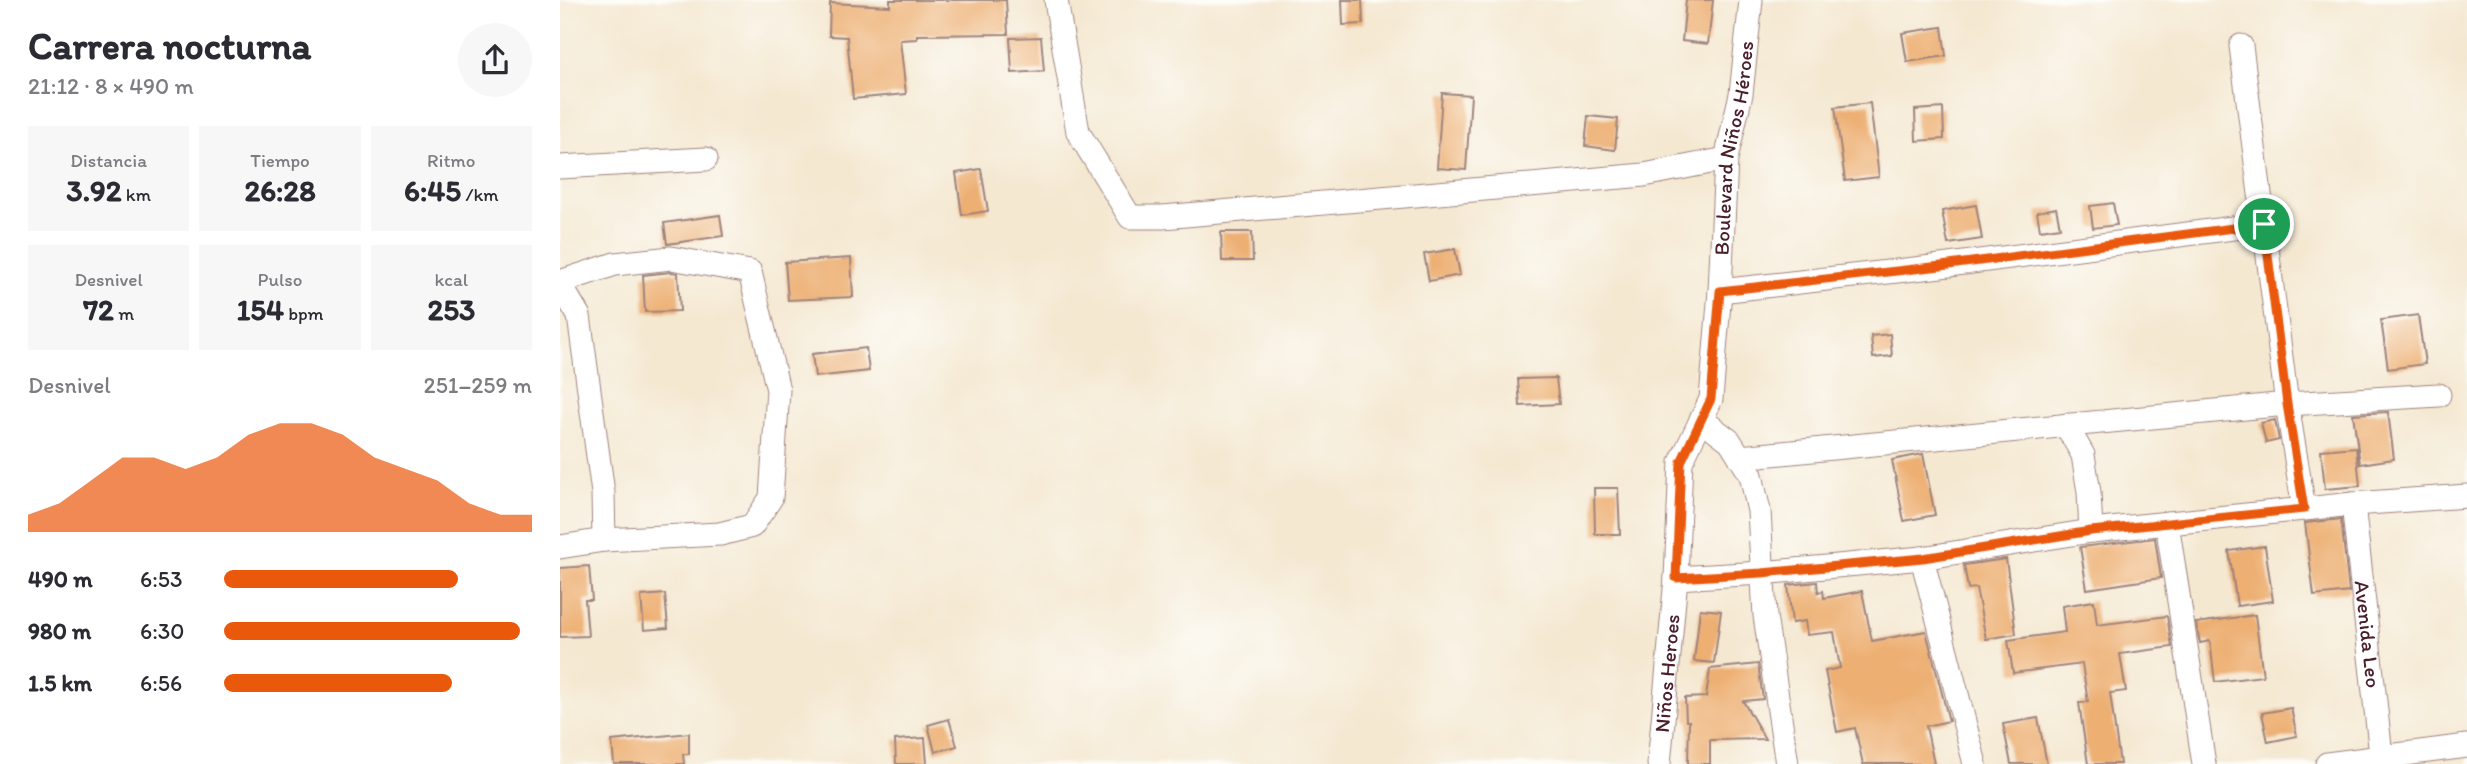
<!DOCTYPE html>
<html lang="es">
<meta charset="utf-8">
<style>
body{margin:0;font-family:Itim,sans-serif;background:#f7f7f7;color:#2b2b33;height:100vh;display:flex;flex-direction:column;font-size:26px;white-space:nowrap}
*{box-sizing:border-box;margin:0}
p{font-size:23px;color:#7c7c81}
.icon{flex:none;width:38px;height:38px;fill:none;stroke:currentColor;stroke-width:2;stroke-linecap:round;stroke-linejoin:round}
.map{position:relative;flex:1;overflow:hidden}
.side{display:flex;flex-direction:column;background:#fff;width:560px}
.side>*{flex:none}
.pin{position:absolute;display:grid;place-items:center;width:60px;height:60px;color:#fff;margin:-30px;border:4px solid #fff;border-radius:50%;box-shadow:0 2px 7px #0007}
.round{display:grid;place-items:center;flex:none;width:74px;height:74px;border-radius:37px;background:#f7f7f7}
.summary{display:flex;align-items:center;justify-content:space-between;height:119px;padding:0 28px}
h1{font-size:38px;font-weight:700;line-height:52px}
.stats{display:grid;grid-template-columns:repeat(3,1fr);gap:10px;height:119px;padding:7px 28px}
.stats div{display:grid;align-content:center;border-radius:0px;background:#f7f7f7;text-align:center}
.stats b{font-size:30px;font-weight:700}
.stats small{font-size:19px;font-weight:400}
.stats p{font-size:19px}
.chart{height:196px;padding:14px 28px}
.chart p{display:flex;justify-content:space-between}
.chart svg{width:100%;height:126px;margin-top:7px;fill:#ea580c;opacity:.7}
ul{padding:0 28px;list-style:none;font-size:23px}
li{display:grid;grid-template-columns:112px 84px 1fr;align-items:center;height:52px}
li i{height:18px;border-radius:9px;background:#ea580c}
main{display:flex;flex:1;min-height:0}
.map>svg:first-child{display:block}
.building{fill:#edaf72}
.lines{fill:none;stroke-linecap:round;stroke-linejoin:round}
.minor-casing{stroke:#9f847e;stroke-width:25}
.minor{stroke:#fff;stroke-width:23}
.route-casing{stroke:#fff;stroke-width:14}
.route{stroke:#ea580c;stroke-width:9}
.labels{text-anchor:middle;stroke-width:5;stroke-linejoin:round;paint-order:stroke}
.street-label{font-size:21px;fill:#4a1f2b;stroke:#fdfcf7}
</style>
<main>
<section class="side">
<div class="summary"><div><h1>Carrera nocturna</h1><p>21:12 · 8 × 490 m</p></div><a class="round"><svg class="icon" aria-label="share" viewBox="0 0 24 24"><path d="M12 15V3M7 8l5-5 5 5M5 13v7h14v-7"/></svg></a></div>
<div class="stats">
<div><p>Distancia</p><b>3.92<small> km</small></b></div>
<div><p>Tiempo</p><b>26:28</b></div>
<div><p>Ritmo</p><b>6:45<small> /km</small></b></div>
</div>
<div class="stats">
<div><p>Desnivel</p><b>72<small> m</small></b></div>
<div><p>Pulso</p><b>154<small> bpm</small></b></div>
<div><p>kcal</p><b>253</b></div>
</div>
<div class="chart"><p><span>Desnivel</span>251–259 m</p>
<svg viewBox="0 0 160 44" preserveAspectRatio="none"><path d="M0 44V38L10 34L20 26L30 18L40 18L50 22L60 18L70 10L80 6L90 6L100 10L110 18L120 22L130 26L140 34L150 38L160 38V44z"/></svg>
</div>
<ul>
<li><b>490 m</b>6:53<i style="width:76%"></i></li>
<li><b>980 m</b>6:30<i style="width:96%"></i></li>
<li><b>1.5 km</b>6:56<i style="width:74%"></i></li>
</ul>
</section>
<div class="map">
<svg width="1907" height="764" viewBox="0 0 1907 764">
<rect width="100%" height="100%" fill="#fdfcf7"/>
<filter id="ink" filterUnits="userSpaceOnUse"><feTurbulence type="fractalNoise" baseFrequency=".0143" numOctaves="2"/><feDisplacementMap in="SourceGraphic" scale="14" xChannelSelector="R" yChannelSelector="G"/><feConvolveMatrix kernelMatrix="1 2 1 2 8 2 1 2 1" color-interpolation-filters="sRGB"/></filter>
<filter id="wash" filterUnits="userSpaceOnUse"><feTurbulence type="fractalNoise" baseFrequency=".00686" numOctaves="4" result="noise"/><feDisplacementMap in="SourceGraphic" scale="28" xChannelSelector="R" yChannelSelector="G"/><feGaussianBlur stdDeviation="1.57" result="paint"/><feColorMatrix in="noise" values="0 0 0 0 0 0 0 0 0 0 0 0 0 0 0 0 0 1.4 0 .05"/><feComposite in="paint" operator="in"/></filter>
<g filter="url(#wash)">
<rect width="100%" height="100%" fill="#f4e8d1"/>
<g id="blocks">
<!-- building -->
<path class="building" d="M 330,0 L 446,0 L 448,34 L 357,35 L 357,39 L 340,40 L 346,94 L 293,99 L 287,37 L 269,36 L 270,3 L 330,6 Z
M 782,0 L 802,0 L 803,24 L 783,25 Z
M 1126,0 L 1153,0 L 1148,44 L 1122,41 Z
M 1382,27 L 1386,56 L 1347,62 L 1342,33 Z
M 481,37 L 484,71 L 452,73 L 450,38 Z
M 882,93 L 911,95 L 906,170 L 877,168 Z
M 1310,103 L 1319,177 L 1285,181 L 1275,107 Z
M 1383,108 L 1384,139 L 1356,141 L 1355,110 Z
M 1028,116 L 1058,119 L 1055,150 L 1025,146 Z
M 421,169 L 428,211 L 402,215 L 396,173 Z
M 1553,203 L 1557,225 L 1533,228 L 1530,206 Z
M 1416,205 L 1422,239 L 1388,244 L 1382,211 Z
M 1496,208 L 1500,227 L 1480,230 L 1477,212 Z
M 160,215 L 163,236 L 107,244 L 104,223 Z
M 661,232 L 692,232 L 693,261 L 662,261 Z
M 895,249 L 900,275 L 869,281 L 864,254 Z
M 291,258 L 293,297 L 228,300 L 225,262 Z
M 111,272 L 118,273 L 120,311 L 85,312 L 83,275 Z
M 1858,315 L 1865,364 L 1828,369 L 1821,320 Z
M 1330,334 L 1332,356 L 1313,358 L 1311,336 Z
M 306,348 L 309,371 L 255,377 L 252,354 Z
M 996,378 L 999,404 L 960,406 L 958,379 Z
M 1828,412 L 1834,459 L 1800,464 L 1793,414 Z
M 1715,420 L 1719,440 L 1706,443 L 1701,423 Z
M 1796,447 L 1800,486 L 1765,489 L 1761,450 Z
M 1363,454 L 1375,515 L 1344,521 L 1332,460 Z
M 1034,488 L 1058,488 L 1060,534 L 1035,534 Z
M 1781,519 L 1789,592 L 1754,596 L 1745,523 Z
M 1595,538 L 1601,578 L 1527,589 L 1520,547 Z
M 1705,546 L 1713,601 L 1677,606 L 1669,551 Z
M 1446,559 L 1456,634 L 1426,639 L 1416,588 L 1408,589 L 1404,565 Z
M 29,566 L 32,600 L 25,600 L 28,636 L 0,637 L 0,568 Z
M 1257,582 L 1258,592 L 1263,591 L 1264,598 L 1302,591 L 1312,641 L 1366,631 L 1389,721 L 1366,726 L 1374,764 L 1303,764 L 1295,728 L 1277,732 L 1265,671 L 1280,668 L 1274,632 L 1247,635 L 1245,621 L 1232,623 L 1228,585 Z
M 105,594 L 108,628 L 84,630 L 81,596 Z
M 1534,601 L 1537,625 L 1607,616 L 1612,647 L 1560,654 L 1566,691 L 1550,693 L 1560,764 L 1528,764 L 1519,703 L 1528,702 L 1522,664 L 1453,673 L 1448,640 L 1505,632 L 1502,606 Z
M 1140,609 L 1161,611 L 1154,663 L 1134,661 Z
M 1695,615 L 1703,676 L 1655,682 L 1650,641 L 1640,643 L 1636,623 Z
M 1198,664 L 1203,699 L 1183,701 L 1205,739 L 1150,740 L 1150,764 L 1128,764 L 1129,721 L 1126,721 L 1125,698 L 1146,697 L 1150,669 Z
M 1731,708 L 1737,736 L 1708,742 L 1702,713 Z
M 1478,718 L 1487,764 L 1451,764 L 1443,724 Z
M 389,719 L 397,746 L 375,752 L 368,725 Z
M 129,733 L 129,754 L 123,754 L 124,764 L 54,764 L 52,741 Z
M 365,738 L 367,764 L 336,764 L 335,740 Z"/>
</g>
</g>
<g filter="url(#ink)">
<use href="#blocks" fill-opacity="0" stroke="#9f847e" stroke-width="2"/>
<g class="lines">
<!-- minor casing -->
<g class="minor-casing">
<g id="minor">
<path d="M 496,0 L 518,132 L 570,217 L 603,217 L 1084,175 L 1166,159"/>
<path d="M 1681,46 L 1727,404 L 1744,509"/>
<path d="M 0,167 L 146,159"/>
<path d="M 0,282 L 55,264 L 111,258 L 190,272 L 218,390 L 211,498 L 192,526 L 160,534 L 44,540 L 0,547"/>
<path d="M 0,284 L 19,316 L 43,493 L 44,540"/>
<path d="M 1160,291 L 1381,266 L 1704,224"/>
<path d="M 1141,419 L 1170,441 L 1191,475 L 1199,511 L 1205,616 L 1227,764"/>
<path d="M 1506,425 L 1523,455 L 1529,492 L 1531,531"/>
<path d="M 1180,457 L 1727,404 L 1879,395"/>
<path id="s1" d="M 1793,504 L 1822,764"/>
<path d="M 1607,523 L 1644,764"/>
<path d="M 1362,558 L 1415,764"/>
<path d="M 1116,578 L 1202,573 L 1362,558 L 1531,531 L 1793,504 L 1907,496"/>
<path id="s2" d="M 1099,764 L 1116,578 L 1121,462 L 1151,399 L 1160,291 L 1166,159 L 1181,94 L 1191,0"/>
<path d="M 1767,764 L 1907,746"/>
</g>
</g>
<!-- minor -->
<use href="#minor" class="minor"/>
</g>
</g>
<g class="lines" filter="url(#ink)">
<!-- route casing -->
<g class="route-casing">
<path id="route" d="M 1704,224 L 1727,404 L 1744,509 L 1531,531 L 1363,558 L 1202,573 L 1116,578 L 1121,462 L 1151,399 L 1160,291 L 1381,266 Z"/>
</g>
<!-- route -->
<use href="#route" class="route"/>
</g>
<g class="labels">
<!-- street labels -->
<g class="street-label">
<text dy="7" stroke="none"><textPath href="#s2" startOffset="625">Boulevard Niños Héroes</textPath></text>
<text dy="7" stroke="none"><textPath href="#s1" startOffset="131">Avenida Leo</textPath></text>
<text dy="7" stroke="none"><textPath href="#s2" startOffset="91">Niños Heroes</textPath></text>
</g>
</g>
</svg>
<div class="pin" style="left:1704px;top:224px;background:#1e9e55"><svg class="icon" aria-label="arrive" viewBox="0 0 24 24"><path d="M6 21V4h12l-3 4 3 4H6"/></svg></div>
</div>
</main>
